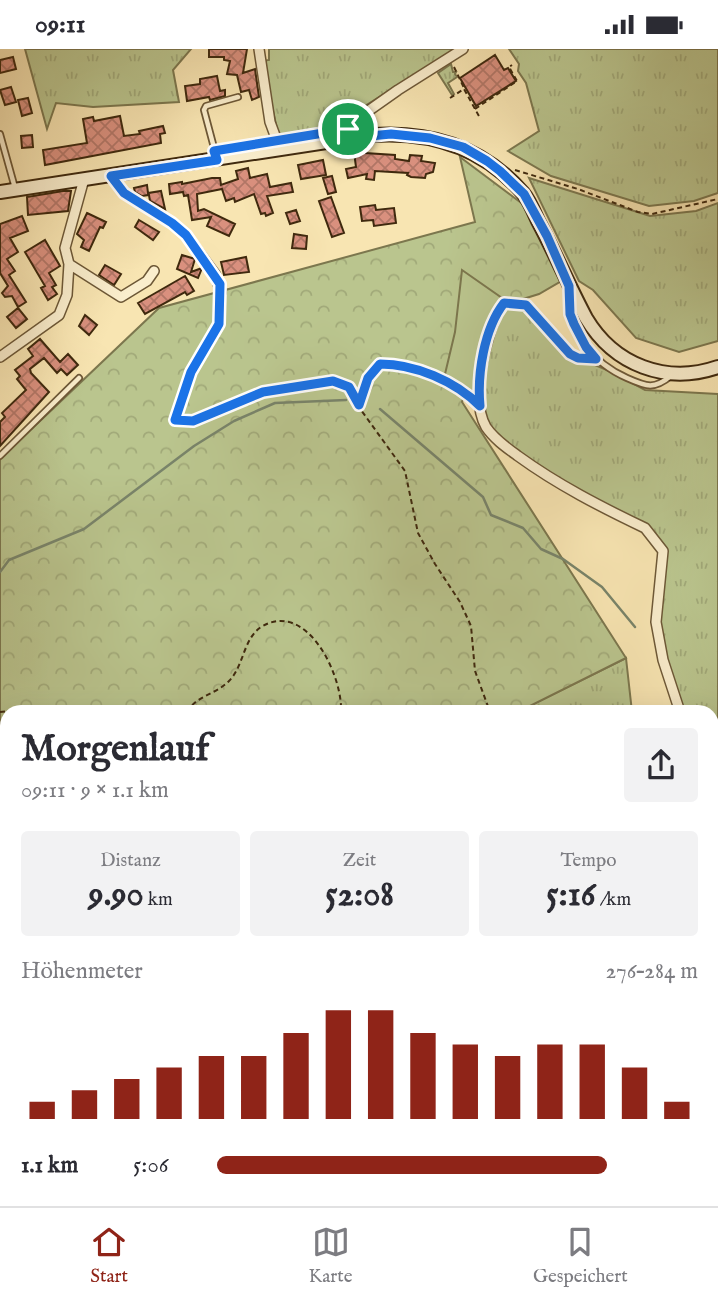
<!DOCTYPE html>
<html lang="de">
<meta charset="utf-8">
<style>
body{margin:0;font-family:"IM FELL English",serif;background:#f2f2f3;color:#2b2b33;height:100vh;display:flex;flex-direction:column;font-size:26px;white-space:nowrap}
*{box-sizing:border-box;margin:0}
p{font-size:23px;color:#7c7c81}
.icon{flex:none;width:38px;height:38px;fill:none;stroke:currentColor;stroke-width:2;stroke-linecap:round;stroke-linejoin:round}
.map{position:relative;flex:1;overflow:hidden}
.side{position:absolute;left:0px;top:656px;width:719px;height:502px;display:flex;flex-direction:column;background:#fff;border-radius:21px 21px 0 0;box-shadow:0 7px 28px #0002}
.side>*{flex:none}
.pin{position:absolute;display:grid;place-items:center;width:60px;height:60px;color:#fff;margin:-30px;border:4px solid #fff;border-radius:50%;box-shadow:0 2px 7px #0007}
.round{display:grid;place-items:center;flex:none;width:74px;height:74px;border-radius:7px;background:#f2f2f3}
.head{display:flex;align-items:center;justify-content:space-between;height:119px;padding:0 21px}
h1{font-size:38px;font-weight:800;line-height:52px}
.metrics{display:grid;grid-template-columns:repeat(3,1fr);gap:10px;height:119px;padding:7px 21px}
.metrics div{display:grid;align-content:center;border-radius:7px;background:#f2f2f3;text-align:center}
.metrics b{font-size:35px;font-weight:800}
.metrics small{font-size:19px;font-weight:400}
.metrics p{font-size:19px}
.chart{height:196px;padding:14px 21px}
.chart p{display:flex;justify-content:space-between}
.chart svg{width:100%;height:126px;margin-top:7px;stroke:#8f2418;stroke-width:6}
ul{padding:0 21px;list-style:none;font-size:23px}
li{display:grid;grid-template-columns:112px 84px 1fr;align-items:center;height:52px}
li i{height:18px;border-radius:9px;background:#8f2418}
.status{display:flex;justify-content:space-between;align-items:center;height:49px;padding:0 35px;background:#fff;direction:ltr}
.status svg{height:19px;fill:currentColor}
.dock{display:flex;justify-content:space-around;align-items:center;height:98px;border-top:2px solid #e1e1e2;background:#fff;font-size:19px;color:#7c7c81}
.dock a{display:grid;justify-items:center;gap:4px}
.dock .on{color:#8f2418}
.map>svg:first-child{display:block}
.grass{fill:url(#grass-tufts);stroke:#7c774e;stroke-width:2}
.forest{fill:url(#forest-crowns);stroke:#7c774e;stroke-width:2}
.green{fill:#bac58e;stroke:#7c774e;stroke-width:2}
.lines{fill:none;stroke-linecap:round;stroke-linejoin:round}
.stream{stroke:#79846a;stroke-width:2.5}
.building{fill:url(#building-cross-hatch);stroke:#3f290e;stroke-width:2}
.lane-casing{stroke:#6d5837;stroke-width:8}
.street-casing{stroke:#6d5837;stroke-width:12}
.secondary-casing{stroke:#3f290e;stroke-width:16}
.path{stroke:#3f290e;stroke-width:2;stroke-dasharray:5 3.5;stroke-linecap:butt}
.lane{stroke:#faeecd;stroke-width:4.5}
.street{stroke:#faeecd;stroke-width:9}
.secondary{stroke:#faeecd;stroke-width:12}
.route-casing{stroke:#fff;stroke-width:14}
.route{stroke:#1a73e8;stroke-width:9}
</style>
<div class="status"><b>09:11</b><svg viewBox="0 0 49 12"><path d="M0 12V9h3v3zM5 12V6h3v6zM10 12V3h3v9zM15 12V0h3v12zM26 1h20v11H26zM47 4h2v5h-2z"/></svg></div>
<div class="map">
<svg width="718" height="1157" viewBox="0 0 718 1157">
<defs>
<pattern id="grass-tufts" width="24" height="20" patternUnits="userSpaceOnUse" patternTransform="scale(1.75)"><rect width="24" height="20" fill="#bac58e"/><path d="M3 7l-1-3M5 7V3M7 7l1-3M15 17l-1-3M17 17v-4M19 17l1-3" fill="none" stroke="#a1a979"/></pattern>
<pattern id="forest-crowns" width="20" height="18" patternUnits="userSpaceOnUse" patternTransform="scale(1.75)"><rect width="20" height="18" fill="#bac58e"/><path d="M2 6a3 3 0 1 1 6 0M12 15a3 3 0 1 1 6 0" fill="none" stroke="#a1a979"/></pattern>
<pattern id="building-cross-hatch" width="8" height="8" patternUnits="userSpaceOnUse" patternTransform="scale(1.75)"><rect width="8" height="8" fill="#d9907e"/><path d="M0 0l8 8M0 8l8-8" fill="none" stroke="#b17666"/></pattern>
</defs>
<rect width="100%" height="100%" fill="#f8e5b2"/>
<filter id="stains"><feTurbulence type="fractalNoise" baseFrequency=".00286" numOctaves="4"/><feColorMatrix values="0 0 0 0 .2 0 0 0 0 .09 0 0 0 0 .02 0 0 0 .5 -.17"/></filter>
<radialGradient id="worn" r=".72"><stop offset=".6" stop-color="#630" stop-opacity="0"/><stop offset="1" stop-color="#630" stop-opacity=".3"/></radialGradient>
<!-- grass -->
<path class="grass" d="M 25,0 L 191,0 L 173,21 L 179,53 L 93,58 L 56,54 L 47,80 Z
M 269,0 L 455,0 L 327,81 L 279,89 L 262,12 L 269,11 Z
M 509,0 L 718,0 L 718,144 L 694,152 L 649,157 L 551,127 L 508,102 L 539,82 L 526,34 L 518,22 L 519,15 Z
M 451,15 L 453,23 L 456,23 L 455,25 L 457,28 L 448,34 L 454,45 L 452,46 L 438,24 Z
M 529,129 L 650,167 L 696,162 L 718,154 L 718,292 L 679,303 L 636,289 L 593,241 L 579,232 Z
M 515,254 L 526,256 L 578,309 L 614,324 L 645,341 L 718,345 L 718,935 L 712,933 L 712,663 L 679,663 L 658,574 L 665,528 L 658,491 L 577,445 L 487,379 L 479,347 L 498,262 Z
M 626,609 L 632,663 L 517,663 Z
M 7,691 L 7,1144 L 0,1148 L 0,697 Z
M 712,936 L 718,938 L 718,1157 L 703,1157 L 704,1152 L 712,1152 L 712,1089 L 715,1057 L 712,1021 Z
M 356,1152 L 611,1152 L 612,1157 L 356,1157 Z
M 656,1152 L 701,1152 L 700,1157 L 658,1157 Z"/>
<!-- forest -->
<path class="forest" d="M 460,108 L 528,159 L 563,231 L 539,245 L 497,258 L 462,353 L 626,609 L 518,663 L 7,663 L 7,691 L 0,697 L 0,410 L 159,259 L 475,173 Z
M 7,1144 L 7,1152 L 356,1152 L 356,1157 L 0,1157 L 0,1148 Z
M 611,1152 L 656,1152 L 658,1157 L 612,1157 Z"/>
<!-- green -->
<path class="green" d="M 462,221 L 502,249 C 482,278 478,313 476,347 L 445,325 L 455,283 Z"/>
<g class="lines">
<!-- stream -->
<path class="stream" d="M 380,360 L 483,448 L 491,466 L 523,479 L 541,500 L 563,510 L 602,538 L 635,578
M 0,523 L 9,511 L 84,480 L 194,397 L 234,372 L 275,354 L 346,351"/>
</g>
<!-- building -->
<path class="building" d="M 209,0 L 247,0 L 243,24 L 255,20 L 259,48 L 252,51 L 249,41 L 241,43 L 237,26 L 227,25 L 230,12 L 224,11 L 224,8 L 209,8 Z
M 495,6 L 504,21 L 508,19 L 516,32 L 476,57 L 460,29 Z
M 13,8 L 16,20 L 0,24 L 0,11 Z
M 217,27 L 220,42 L 225,41 L 225,47 L 210,51 L 209,48 L 187,52 L 185,37 L 200,35 L 200,30 Z
M 11,38 L 16,53 L 5,56 L 0,41 Z
M 28,49 L 32,64 L 22,67 L 18,51 Z
M 120,67 L 124,87 L 140,85 L 139,82 L 163,77 L 165,84 L 160,85 L 161,94 L 45,116 L 43,101 L 87,94 L 83,70 L 93,68 L 94,72 Z
M 32,86 L 33,98 L 22,99 L 21,87 Z
M 364,101 L 365,104 L 395,106 L 395,110 L 409,112 L 410,106 L 422,107 L 421,112 L 435,114 L 433,123 L 426,125 L 425,129 L 411,128 L 407,126 L 408,124 L 375,122 L 374,131 L 366,130 L 367,125 L 348,129 L 346,120 L 356,118 L 354,103 Z
M 323,111 L 326,126 L 301,130 L 298,116 Z
M 248,119 L 250,129 L 267,125 L 270,138 L 291,134 L 293,143 L 267,147 L 273,164 L 266,167 L 265,164 L 261,165 L 254,145 L 235,153 L 234,149 L 226,152 L 222,140 L 197,145 L 198,162 L 204,160 L 235,175 L 229,187 L 207,177 L 211,168 L 192,171 L 188,146 L 184,147 L 183,143 L 170,145 L 169,135 L 182,133 L 182,135 L 212,129 L 220,129 L 221,136 L 238,130 L 236,122 Z
M 332,127 L 336,143 L 328,145 L 323,129 Z
M 147,136 L 148,144 L 161,142 L 165,160 L 150,152 L 149,146 L 142,147 L 135,143 L 134,139 Z
M 63,142 L 71,142 L 68,162 L 28,166 L 27,148 Z
M 331,148 L 344,184 L 332,188 L 319,152 Z
M 375,156 L 376,161 L 394,159 L 396,174 L 374,177 L 373,171 L 362,172 L 360,158 Z
M 296,161 L 300,172 L 290,175 L 286,164 Z
M 87,164 L 106,173 L 103,179 L 100,178 L 89,202 L 81,198 L 84,191 L 77,185 Z
M 22,167 L 28,182 L 10,189 L 18,203 L 7,210 L 15,222 L 9,226 L 26,253 L 18,258 L 12,247 L 5,248 L 2,244 L 8,237 L 0,224 L 0,175 Z
M 139,171 L 159,183 L 153,191 L 135,178 Z
M 294,185 L 307,187 L 306,200 L 292,199 Z
M 45,191 L 60,217 L 49,224 L 56,236 L 52,238 L 57,245 L 48,251 L 41,239 L 45,237 L 25,203 Z
M 182,206 L 195,210 L 191,223 L 202,219 L 198,229 L 177,220 Z
M 246,208 L 249,223 L 224,226 L 221,213 Z
M 105,216 L 121,225 L 114,236 L 99,226 Z
M 185,227 L 194,242 L 187,246 L 185,243 L 145,265 L 138,254 Z
M 18,259 L 27,270 L 16,279 L 7,268 Z
M 85,266 L 97,276 L 89,286 L 79,277 Z
M 40,290 L 60,313 L 68,305 L 78,316 L 67,326 L 61,320 L 57,324 L 44,309 L 30,320 L 31,324 L 49,343 L 0,397 L 0,373 L 5,368 L 2,364 L 26,341 L 17,330 L 20,327 L 15,321 L 33,307 L 28,300 Z"/>
<g class="lines">
<!-- lane casing -->
<g class="lane-casing">
<path id="lane" d="M 0,85 L 15,139
M 217,110 L 204,61 L 206,57 L 238,48
M 570,248 C 571,286 593,314 627,329 C 647,338 654,341 672,326
M 0,407 L 79,329"/>
</g>
<!-- street casing -->
<g class="street-casing">
<path id="street" d="M 259,0 L 270,73 L 280,100
M 349,89 L 348,79 L 354,72 L 398,41 L 463,0
M 111,127 L 124,144 L 172,174 L 186,186 L 215,225 L 221,243
M 69,215 L 121,248 L 147,232 L 154,222
M 0,308 L 59,266 L 67,246 L 69,215 L 65,199 L 84,130
M 595,310 L 578,309 L 570,305 L 526,256 L 504,254 C 492,270 488,290 483,309 C 479,329 475,359 486,378 C 494,390 507,399 518,407 C 558,436 601,458 645,479 L 663,502 L 656,573 L 663,611 L 680,663
M 712,932 L 718,934
M 712,1030 L 715,1057 L 712,1080
M 702,1157 L 703,1152"/>
</g>
<!-- secondary casing -->
<g class="secondary-casing">
<path id="secondary" d="M 0,143 L 372,86 C 430,82 483,98 523,144 C 529,151 534,163 538,172 C 555,204 569,237 586,269 C 614,316 666,336 718,318"/>
</g>
<!-- path -->
<path class="path" d="M 454,18 L 464,39
M 450,49 L 464,40 L 480,69
M 475,60 L 517,32 L 509,18 L 512,16
M 515,121 L 578,140 L 638,163 L 652,165 L 718,150
M 220,251 L 219,276 L 191,323 L 175,371 L 193,372 L 263,343 L 333,332 L 349,338 L 361,361 L 405,422 L 418,484 L 435,515 L 460,553 L 471,577 L 475,622 L 490,663
M 359,356 L 368,329 L 380,315 C 411,315 444,328 470,346
M 0,663 L 22,661 L 25,663
M 187,663 C 197,646 215,646 229,632 C 244,617 243,590 261,578 C 307,550 343,627 341,663
M 515,1152 L 547,1153 L 573,1157
M 332,1157 L 335,1152"/>
<!-- lane -->
<use href="#lane" class="lane"/>
<!-- street -->
<use href="#street" class="street"/>
<!-- secondary -->
<use href="#secondary" class="secondary"/>
</g>
<g class="lines">
<!-- route casing -->
<g class="route-casing">
<path id="route" d="M 348,80 L 349,89 L 391,85 L 430,89 L 463,98 L 487,112 L 500,122 L 524,145 L 547,187 L 569,237 L 570,265 L 574,275 L 586,298 L 596,310 L 578,309 L 570,305 L 526,256 L 504,254 C 484,280 477,325 480,357 C 455,332 415,315 380,315 L 368,329 L 359,356 L 349,338 L 333,332 L 263,343 L 193,372 L 175,371 L 191,323 L 219,275 L 220,235 L 186,186 L 172,174 L 124,144 L 111,127 L 217,111 L 214,102 Z"/>
</g>
<!-- route -->
<use href="#route" class="route"/>
</g>
<rect width="100%" height="100%" filter="url(#stains)"/>
<rect width="100%" height="100%" fill="url(#worn)"/>
</svg>
<div class="pin" style="left:348px;top:80px;background:#1e9e55"><svg class="icon" aria-label="arrive" viewBox="0 0 24 24"><path d="M6 21V4h12l-3 4 3 4H6"/></svg></div>
<section class="side">
<div class="head"><div><h1>Morgenlauf</h1><p>09:11 · 9 × 1.1 km</p></div><a class="round"><svg class="icon" aria-label="share" viewBox="0 0 24 24"><path d="M12 15V3M7 8l5-5 5 5M5 13v7h14v-7"/></svg></a></div>
<div class="metrics">
<div><p>Distanz</p><b>9.90<small> km</small></b></div>
<div><p>Zeit</p><b>52:08</b></div>
<div><p>Tempo</p><b>5:16<small> /km</small></b></div>
</div>
<div class="chart"><p><span>Höhenmeter</span>276–284 m</p>
<svg viewBox="0 0 160 44" preserveAspectRatio="none"><path d="M5 44V38M15 44V34M25 44V30M35 44V26M45 44V22M55 44V22M65 44V14M75 44V6M85 44V6M95 44V14M105 44V18M115 44V22M125 44V18M135 44V18M145 44V26M155 44V38"/></svg>
</div>
<ul>
<li><b>1.1 km</b>5:06<i style="width:81%"></i></li>
</ul>
</section>
</div>
<nav class="dock">
<a class="on"><svg class="icon" aria-label="home" viewBox="0 0 24 24"><path d="M3 11l9-7 9 7M6 9v11h12V9"/></svg>Start</a>
<a><svg class="icon" aria-label="map" viewBox="0 0 24 24"><path d="M3 6l6-2 6 2 6-2v14l-6 2-6-2-6 2zM9 4v14M15 6v14"/></svg>Karte</a>
<a><svg class="icon" aria-label="saved" viewBox="0 0 24 24"><path d="M7 4h10v16l-5-4-5 4z"/></svg>Gespeichert</a>
</nav>
